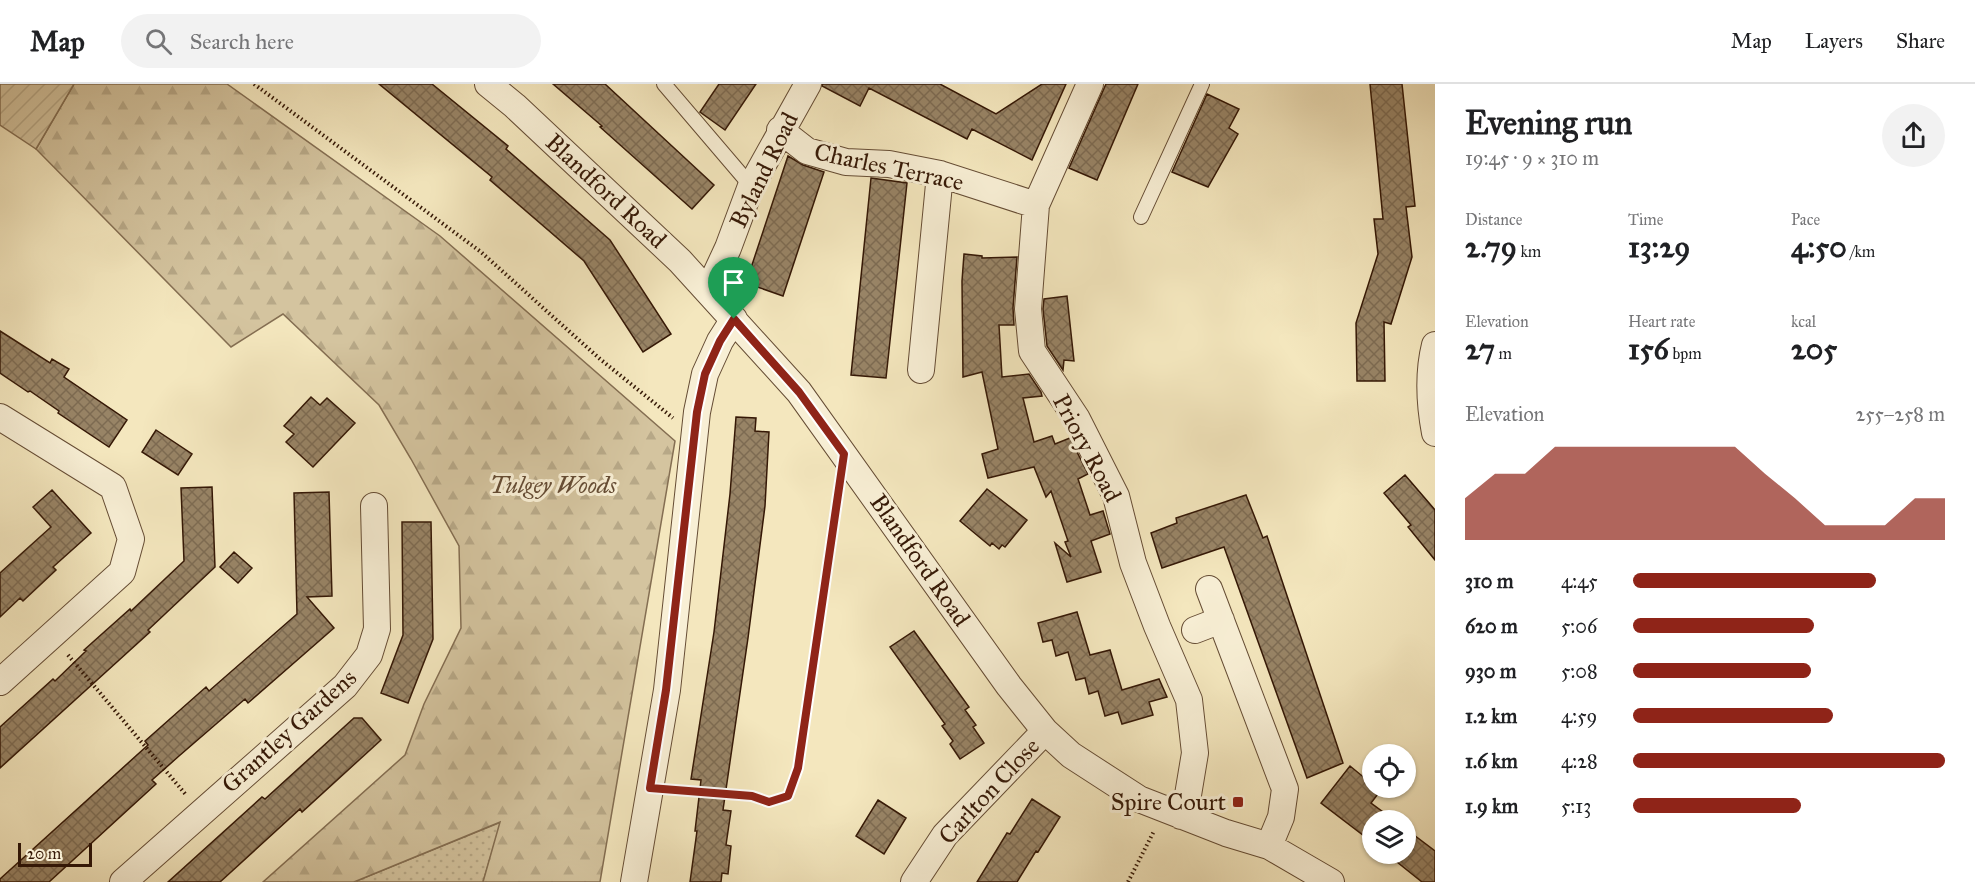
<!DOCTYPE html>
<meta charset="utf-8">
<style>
body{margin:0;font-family:"IM FELL Great Primer",serif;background:#f2f2f2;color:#202124;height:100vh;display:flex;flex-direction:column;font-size:22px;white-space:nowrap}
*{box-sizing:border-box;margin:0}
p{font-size:20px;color:#757577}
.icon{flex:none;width:33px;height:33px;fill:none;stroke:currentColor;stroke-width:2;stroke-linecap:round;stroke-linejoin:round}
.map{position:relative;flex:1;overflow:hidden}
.details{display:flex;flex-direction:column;background:#fff;width:540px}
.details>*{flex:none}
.tools{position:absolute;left:1362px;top:660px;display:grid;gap:12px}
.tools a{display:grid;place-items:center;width:54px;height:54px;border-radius:50%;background:#fff;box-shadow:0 2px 4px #0004;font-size:30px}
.scale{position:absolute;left:18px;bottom:15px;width:74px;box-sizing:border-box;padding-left:6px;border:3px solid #351806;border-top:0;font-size:16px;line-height:21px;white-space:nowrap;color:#351806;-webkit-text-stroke:4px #f8efd5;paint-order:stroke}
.pin{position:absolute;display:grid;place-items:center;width:51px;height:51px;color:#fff;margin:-62px -26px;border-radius:50% 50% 50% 0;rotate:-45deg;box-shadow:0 0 6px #0007}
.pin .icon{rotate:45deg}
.round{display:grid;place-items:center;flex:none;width:63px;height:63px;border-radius:32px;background:#f2f2f2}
.overview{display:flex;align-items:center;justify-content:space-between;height:102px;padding:0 30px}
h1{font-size:33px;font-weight:700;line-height:45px}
.stats{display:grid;grid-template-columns:repeat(3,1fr);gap:9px;height:102px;padding:6px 30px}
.stats div{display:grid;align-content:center}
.stats b{font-size:30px;font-weight:700}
.stats small{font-size:16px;font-weight:400}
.stats p{font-size:16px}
.chart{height:168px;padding:12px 30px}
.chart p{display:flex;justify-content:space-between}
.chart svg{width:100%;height:108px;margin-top:6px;fill:#8f2418;opacity:.7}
ul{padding:0 30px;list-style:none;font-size:20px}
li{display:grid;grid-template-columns:96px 72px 1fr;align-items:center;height:45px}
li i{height:15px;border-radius:8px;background:#8f2418}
header{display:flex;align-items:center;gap:36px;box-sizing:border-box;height:84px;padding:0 30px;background:#fff;border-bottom:2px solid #e0e0e0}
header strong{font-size:28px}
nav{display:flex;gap:33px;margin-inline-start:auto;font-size:21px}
.search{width:420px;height:54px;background:#f2f2f2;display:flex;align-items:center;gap:15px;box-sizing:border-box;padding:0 21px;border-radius:33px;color:#757577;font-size:22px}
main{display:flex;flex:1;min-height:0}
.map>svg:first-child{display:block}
.grass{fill:url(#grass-dots);stroke:#846e52;stroke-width:1.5}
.forest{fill:url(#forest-firs);stroke:#846e52;stroke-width:1.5}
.garden{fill:url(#garden-furrows);stroke:#846e52;stroke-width:1.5}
.building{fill:url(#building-cross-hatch);stroke:#351806;stroke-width:1.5}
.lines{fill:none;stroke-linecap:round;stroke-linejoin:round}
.service-casing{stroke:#654c34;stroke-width:16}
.minor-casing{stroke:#654c34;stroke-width:28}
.path{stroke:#351806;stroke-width:4;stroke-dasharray:1.5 3;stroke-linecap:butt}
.service{stroke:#f8efd5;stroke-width:14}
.minor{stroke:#f8efd5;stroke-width:26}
.route-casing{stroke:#fff;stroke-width:12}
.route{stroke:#8f2418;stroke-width:8}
.poi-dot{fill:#8f2418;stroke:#f8efd5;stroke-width:2}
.labels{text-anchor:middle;stroke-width:6;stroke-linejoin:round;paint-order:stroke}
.street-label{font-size:24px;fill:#351806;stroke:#f8efd5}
.park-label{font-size:24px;font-style:italic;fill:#654c34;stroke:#f8efd5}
.poi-label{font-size:24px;fill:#351806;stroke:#f8efd5;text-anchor:end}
</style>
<header>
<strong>Map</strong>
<div class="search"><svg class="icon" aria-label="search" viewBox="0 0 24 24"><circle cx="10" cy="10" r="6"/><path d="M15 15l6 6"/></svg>Search here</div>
<nav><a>Map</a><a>Layers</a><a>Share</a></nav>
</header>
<main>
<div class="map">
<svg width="1435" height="798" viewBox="0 0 1435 798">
<defs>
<pattern id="grass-dots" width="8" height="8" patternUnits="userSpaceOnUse" patternTransform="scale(1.5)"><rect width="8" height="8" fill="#d4c49f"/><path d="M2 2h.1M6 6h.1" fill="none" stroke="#b7a887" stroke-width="1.8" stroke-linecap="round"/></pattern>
<pattern id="forest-firs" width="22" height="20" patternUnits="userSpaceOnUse" patternTransform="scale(1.5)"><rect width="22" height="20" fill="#d4c49f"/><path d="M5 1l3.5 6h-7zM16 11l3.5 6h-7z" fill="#b7a887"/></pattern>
<pattern id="garden-furrows" width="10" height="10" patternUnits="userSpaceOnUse" patternTransform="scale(1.5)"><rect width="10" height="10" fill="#d4c49f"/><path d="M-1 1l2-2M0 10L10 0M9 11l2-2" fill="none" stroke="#b7a887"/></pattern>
<pattern id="building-cross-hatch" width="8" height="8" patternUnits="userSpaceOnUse" patternTransform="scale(1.5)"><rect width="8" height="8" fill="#988466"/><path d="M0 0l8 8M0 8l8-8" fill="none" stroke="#7d6b52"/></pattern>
</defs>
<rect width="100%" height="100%" fill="#f4e7be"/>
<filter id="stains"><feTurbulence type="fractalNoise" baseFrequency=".00333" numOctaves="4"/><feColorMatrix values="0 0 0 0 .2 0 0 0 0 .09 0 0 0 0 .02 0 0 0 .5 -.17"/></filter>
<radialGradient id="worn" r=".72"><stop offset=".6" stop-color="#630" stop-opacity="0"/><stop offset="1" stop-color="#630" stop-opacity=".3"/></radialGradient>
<!-- grass -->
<path class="grass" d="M 501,738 L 483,798 L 354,798 Z"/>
<!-- forest -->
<path class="forest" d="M 74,0 L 227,0 L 440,152 L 675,357 L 600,798 L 483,798 L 500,738 L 354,798 L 263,798 L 405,671 L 424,620 L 461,544 L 459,462 L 411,375 L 379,321 L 283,230 L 231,263 L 36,65 Z"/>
<!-- garden -->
<path class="garden" d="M 0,0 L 74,0 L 36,65 L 0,41 Z"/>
<!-- building -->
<path class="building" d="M 379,0 L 432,0 L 508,62 L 506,65 L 610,156 L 671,250 L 643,268 L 584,177 L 490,96 L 492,93 Z
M 553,0 L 605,0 L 714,101 L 692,125 L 600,43 L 602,42 Z
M 719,0 L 756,0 L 725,46 L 700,28 Z
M 823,0 L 940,0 L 996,30 L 1042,0 L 1066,0 L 1032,76 L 972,45 L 967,55 L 869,4 L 860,22 L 822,2 Z
M 1106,0 L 1138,0 L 1097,96 L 1069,84 Z
M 1370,0 L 1402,0 L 1415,122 L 1406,123 L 1412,173 L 1391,240 L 1384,238 L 1385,297 L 1357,297 L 1356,239 L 1378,170 L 1374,135 L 1383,135 Z
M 1207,10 L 1239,25 L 1229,44 L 1238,50 L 1208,103 L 1172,88 Z
M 788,72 L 803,81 L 824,88 L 783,212 L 746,199 Z
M 871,94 L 907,99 L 886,294 L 851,291 Z
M 964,170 L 982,172 L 982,174 L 1017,173 L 1013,224 L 1014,241 L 999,241 L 1002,293 L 1029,290 L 1041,308 L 1042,312 L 1023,314 L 1034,358 L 1052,352 L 1055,360 L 1070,354 L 1088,390 L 1078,395 L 1090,431 L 1103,427 L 1110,450 L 1091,457 L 1101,488 L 1067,498 L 1055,459 L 1071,473 L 1065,458 L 1068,457 L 1051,407 L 1046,413 L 1034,383 L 988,394 L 982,370 L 998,365 L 982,288 L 963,293 L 962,197 Z
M 1067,212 L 1074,277 L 1064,276 L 1063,286 L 1047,262 L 1043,225 L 1044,215 Z
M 0,247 L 50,279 L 52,275 L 69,285 L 64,293 L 127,336 L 109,363 L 58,329 L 59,327 L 30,307 L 28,308 L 0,289 Z
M 311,313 L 320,321 L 327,314 L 355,339 L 313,383 L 286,358 L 294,350 L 284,342 Z
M 736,333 L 756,334 L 755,347 L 769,348 L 765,422 L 748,554 L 723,726 L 731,727 L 726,761 L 731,762 L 728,790 L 722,789 L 721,798 L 690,798 L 697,747 L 695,747 L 701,696 L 691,695 L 714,548 L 730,410 Z
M 156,346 L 192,370 L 178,391 L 142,368 Z
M 1405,391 L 1435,426 L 1435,476 L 1408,443 L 1411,441 L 1384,409 Z
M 212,403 L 215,483 L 148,546 L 150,548 L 0,684 L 0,643 L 53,595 L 55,597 L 86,567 L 84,566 L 130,525 L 131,527 L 184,477 L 181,404 Z
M 987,405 L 1027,436 L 1005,463 L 1002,461 L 999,465 L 992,459 L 990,462 L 960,437 Z
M 52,406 L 91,449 L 53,483 L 56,486 L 23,517 L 20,514 L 0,533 L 0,489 L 51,443 L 33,423 Z
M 329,408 L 332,512 L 307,513 L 334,544 L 248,619 L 245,615 L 179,672 L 152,696 L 156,700 L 49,798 L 0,798 L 0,795 L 148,661 L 145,657 L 206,603 L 209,607 L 297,530 L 294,409 Z
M 1246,411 L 1263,454 L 1267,452 L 1343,679 L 1307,694 L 1224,463 L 1162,484 L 1151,449 L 1177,439 L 1176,434 Z
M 402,438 L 431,438 L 433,555 L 408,619 L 381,609 L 403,551 Z
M 234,468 L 252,484 L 238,499 L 220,483 Z
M 1077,528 L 1090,571 L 1110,566 L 1122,606 L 1159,595 L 1167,613 L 1149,618 L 1153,631 L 1122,640 L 1118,628 L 1105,632 L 1098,607 L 1089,610 L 1085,594 L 1076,596 L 1068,568 L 1056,572 L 1052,556 L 1043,558 L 1038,539 Z
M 914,547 L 969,623 L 965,626 L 976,641 L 973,643 L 984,659 L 960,675 L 950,660 L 953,657 L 942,642 L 945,640 L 890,563 Z
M 354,634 L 362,634 L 381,656 L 302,728 L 300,725 L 220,798 L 168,798 L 262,713 L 265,715 Z
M 1350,682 L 1372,700 L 1372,704 L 1381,706 L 1371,719 L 1394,736 L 1372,736 L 1372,758 L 1321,719 Z
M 1032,715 L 1060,733 L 1038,768 L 1036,767 L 1017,798 L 977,798 L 1007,749 L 1010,750 Z
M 878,716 L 906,734 L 884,770 L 856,752 Z
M 1406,745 L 1435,767 L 1435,798 L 1422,798 L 1387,770 L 1406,770 Z"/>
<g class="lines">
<!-- service casing -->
<g class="service-casing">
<path id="service" d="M 664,0 L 751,102
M 1141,133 L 1202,0"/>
</g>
<!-- minor casing -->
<g class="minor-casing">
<path id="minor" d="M 488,0 L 515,22 L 680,177 L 799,308 L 1009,602 L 1045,647 L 1071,671 L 1139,715 L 1226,749 L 1269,762 L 1331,798
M 1090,0 L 1036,121 L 1028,225 L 1032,267 L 1077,335 L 1116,412 L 1133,479 L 1157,542 L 1189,616 L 1195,669 L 1188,711 L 1181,732
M 780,46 L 807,67 L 846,78 L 889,80 L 940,90 L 1036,121
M 708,207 L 728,164 L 751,102 L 808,0
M 1435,261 C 1428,289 1430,322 1435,349
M 921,286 L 940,90
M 0,333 L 113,403 L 131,455 L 122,488 L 0,598
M 1209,505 L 1285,705 L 1281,733 L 1269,762
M 1195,546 L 1221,536
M 123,798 L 345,602 L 369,571 L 377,545 L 374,422
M 634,798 L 667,606 L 697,328 L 705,290 L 720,257 L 734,235
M 914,798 L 945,751 L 1045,647"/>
</g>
<!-- path -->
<path class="path" d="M 254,0 L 481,168 L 600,275 L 673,334
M 68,571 L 187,712
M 674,706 L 752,712 L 769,718 L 788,713 L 798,684 L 838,406
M 1128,798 L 1154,747"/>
<!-- service -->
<use href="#service" class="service"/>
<!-- minor -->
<use href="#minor" class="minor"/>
</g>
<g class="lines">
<!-- route casing -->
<g class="route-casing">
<path id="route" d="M 734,235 L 799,308 L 844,370 L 798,684 L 788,712 L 769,718 L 752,712 L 650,704 L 666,606 L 697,328 L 705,290 L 720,257 Z"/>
</g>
<!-- route -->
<use href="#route" class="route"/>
</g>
<!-- markers -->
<rect class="poi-dot" x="1232" y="712" width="12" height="12" rx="3"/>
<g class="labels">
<!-- street labels -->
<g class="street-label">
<text transform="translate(889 83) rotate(12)" y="8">Charles Terrace</text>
<text transform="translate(764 86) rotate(-64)" y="8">Byland Road</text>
<text transform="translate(606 107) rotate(43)" y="8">Blandford Road</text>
<text transform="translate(1087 364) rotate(62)" y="8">Priory Road</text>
<text transform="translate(920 476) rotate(55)" y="8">Blandford Road</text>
<text transform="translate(289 647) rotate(-42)" y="8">Grantley Gardens</text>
<text transform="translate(989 707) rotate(-47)" y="8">Carlton Close</text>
</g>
<!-- park labels -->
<g class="park-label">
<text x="553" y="409">Tulgey Woods</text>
</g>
<!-- poi labels -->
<g class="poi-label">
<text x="1226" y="726">Spire Court</text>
</g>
</g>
<rect width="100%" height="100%" filter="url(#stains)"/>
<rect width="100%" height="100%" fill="url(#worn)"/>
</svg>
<div class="tools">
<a><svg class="icon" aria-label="locate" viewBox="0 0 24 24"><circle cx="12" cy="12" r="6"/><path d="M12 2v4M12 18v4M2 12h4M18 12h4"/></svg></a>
<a><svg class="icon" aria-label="layers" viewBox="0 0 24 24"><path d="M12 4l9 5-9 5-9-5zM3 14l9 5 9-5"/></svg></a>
</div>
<div class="scale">20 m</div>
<div class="pin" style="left:734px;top:235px;background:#1e9e55"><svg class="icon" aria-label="arrive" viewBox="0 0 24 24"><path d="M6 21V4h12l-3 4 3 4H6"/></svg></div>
</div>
<section class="details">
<div class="overview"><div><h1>Evening run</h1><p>19:45 · 9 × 310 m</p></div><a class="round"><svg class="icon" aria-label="share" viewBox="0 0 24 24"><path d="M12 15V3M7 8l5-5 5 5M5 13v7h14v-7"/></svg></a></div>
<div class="stats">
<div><p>Distance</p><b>2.79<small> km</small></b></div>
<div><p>Time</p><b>13:29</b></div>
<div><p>Pace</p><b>4:50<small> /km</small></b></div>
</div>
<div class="stats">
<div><p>Elevation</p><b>27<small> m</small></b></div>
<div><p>Heart rate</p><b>156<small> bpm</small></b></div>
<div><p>kcal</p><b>205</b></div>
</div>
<div class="chart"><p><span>Elevation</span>255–258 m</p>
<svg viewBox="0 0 160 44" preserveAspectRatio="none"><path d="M0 44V27L10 17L20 17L30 6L40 6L50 6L60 6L70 6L80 6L90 6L100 17L110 27L120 38L130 38L140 38L150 27L160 27V44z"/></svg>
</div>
<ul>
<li><b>310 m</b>4:45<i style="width:78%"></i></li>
<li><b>620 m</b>5:06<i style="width:58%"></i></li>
<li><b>930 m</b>5:08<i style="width:57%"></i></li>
<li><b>1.2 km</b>4:59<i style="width:64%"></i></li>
<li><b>1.6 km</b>4:28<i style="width:100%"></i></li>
<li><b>1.9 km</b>5:13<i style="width:54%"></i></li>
</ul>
</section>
</main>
